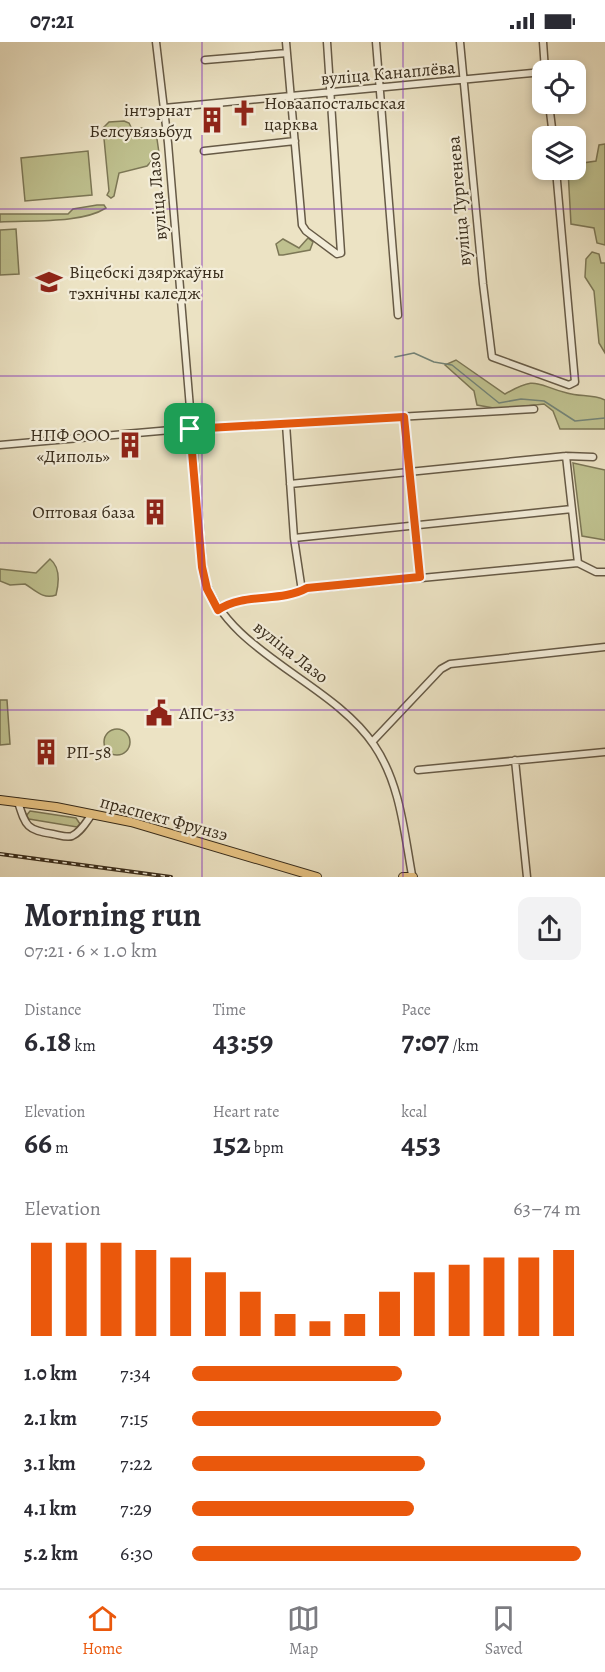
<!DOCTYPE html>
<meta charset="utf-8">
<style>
body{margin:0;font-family:Alegreya,serif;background:#f2f2f3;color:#2b2b33;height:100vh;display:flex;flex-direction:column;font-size:22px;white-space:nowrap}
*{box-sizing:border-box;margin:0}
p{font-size:20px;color:#7c7c81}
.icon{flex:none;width:33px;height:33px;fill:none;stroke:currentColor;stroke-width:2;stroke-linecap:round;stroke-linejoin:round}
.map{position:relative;height:835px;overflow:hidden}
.details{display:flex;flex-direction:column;background:#fff;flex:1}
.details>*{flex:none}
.buttons{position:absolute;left:532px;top:18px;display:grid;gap:12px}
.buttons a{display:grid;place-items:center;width:54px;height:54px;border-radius:12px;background:#fff;box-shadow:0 3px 9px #0003;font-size:30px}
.pin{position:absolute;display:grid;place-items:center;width:51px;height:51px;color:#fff;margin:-26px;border-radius:12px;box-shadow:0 3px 9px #0006}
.round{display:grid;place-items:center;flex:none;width:63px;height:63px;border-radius:12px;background:#f2f2f3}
.head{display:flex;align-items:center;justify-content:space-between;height:102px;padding:0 24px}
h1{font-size:33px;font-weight:700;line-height:45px}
.stats{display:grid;grid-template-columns:repeat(3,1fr);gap:9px;height:102px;padding:6px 24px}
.stats div{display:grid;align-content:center}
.stats b{font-size:30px;font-weight:700}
.stats small{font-size:16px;font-weight:400}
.stats p{font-size:16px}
.chart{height:168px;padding:12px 24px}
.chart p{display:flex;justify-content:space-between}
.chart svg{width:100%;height:108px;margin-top:6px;stroke:#ea580c;stroke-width:6}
ul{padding:0 24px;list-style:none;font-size:20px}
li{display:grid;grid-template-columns:96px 72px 1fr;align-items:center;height:45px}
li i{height:15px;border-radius:8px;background:#ea580c}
.status{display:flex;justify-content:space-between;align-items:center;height:42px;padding:0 30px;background:#fff;direction:ltr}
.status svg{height:16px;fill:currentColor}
.tabs{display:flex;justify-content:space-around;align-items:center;height:84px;border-top:2px solid #e1e1e2;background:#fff;font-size:16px;color:#7c7c81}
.tabs a{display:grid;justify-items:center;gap:3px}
.tabs .current{color:#ea580c}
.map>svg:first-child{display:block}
.green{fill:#bfc18f;stroke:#7c7756;stroke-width:1.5}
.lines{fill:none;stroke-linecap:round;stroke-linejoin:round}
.stream{stroke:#738478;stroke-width:1.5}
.minor-casing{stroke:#665a46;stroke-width:9}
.major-casing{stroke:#392d1c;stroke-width:10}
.minor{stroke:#f3edd9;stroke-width:6}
.major{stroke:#e6c282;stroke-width:8}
.rail-casing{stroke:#392d1c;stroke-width:4}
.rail{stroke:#f3edd9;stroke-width:1.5;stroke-dasharray:4.5;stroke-linecap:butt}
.route-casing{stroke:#fff;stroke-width:12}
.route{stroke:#ea580c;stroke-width:8}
.grid{fill:none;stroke:#7b2cbf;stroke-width:1.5;stroke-opacity:0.55}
.labels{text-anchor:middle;stroke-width:4.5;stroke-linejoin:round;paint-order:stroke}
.street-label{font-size:18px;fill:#392d1c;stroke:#f3edd9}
.poi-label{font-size:18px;fill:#392d1c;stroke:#f3edd9;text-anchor:start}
</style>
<div class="status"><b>07:21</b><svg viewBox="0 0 49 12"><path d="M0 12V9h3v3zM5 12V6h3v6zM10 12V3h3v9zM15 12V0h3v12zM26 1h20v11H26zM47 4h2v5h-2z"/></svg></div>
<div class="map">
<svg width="605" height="835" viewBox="0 0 605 835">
<rect width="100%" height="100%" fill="#ece3c4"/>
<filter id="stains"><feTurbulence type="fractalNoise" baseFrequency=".00333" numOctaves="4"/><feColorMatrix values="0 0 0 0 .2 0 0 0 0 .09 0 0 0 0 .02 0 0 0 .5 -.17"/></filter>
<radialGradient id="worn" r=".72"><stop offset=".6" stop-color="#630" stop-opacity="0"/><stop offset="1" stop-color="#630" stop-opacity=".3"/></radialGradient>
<!-- green -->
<path class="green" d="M 124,79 L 129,81 L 135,93 L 138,93 L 141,86 L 156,90 L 159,111 L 147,124 L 119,131 L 114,154 L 111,156 L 107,153 L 109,149 L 103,86 L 109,80 Z
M 605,102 L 605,203 L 597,201 L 594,186 L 571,182 L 568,128 L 576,128 L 576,122 L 596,119 L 599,103 Z
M 88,109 L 92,153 L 25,159 L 21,116 Z
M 97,163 L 104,163 L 106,166 C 81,182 30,178 0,180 L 0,172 L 68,172 L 73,167 Z
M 16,187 L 19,232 L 0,233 L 0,188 Z
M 308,196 L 313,200 L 310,208 L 283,213 L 279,213 L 276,202 L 283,197 L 299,206 Z
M 592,210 L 599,212 L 601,221 L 605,221 L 605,311 L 599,301 L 594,249 L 585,235 L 586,217 Z
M 456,318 L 505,352 C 538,333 535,343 567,351 C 580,355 592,352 605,358 L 605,387 L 560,387 L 553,369 L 544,362 L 499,367 L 477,363 L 474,349 L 445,323 Z
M 573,421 L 605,428 L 605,498 L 582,494 Z
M 50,517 C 60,525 59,541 56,553 C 43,558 35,548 25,542 L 10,543 L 0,539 L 0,527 L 36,531 Z
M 0,658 L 7,658 L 10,702 L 0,703 Z
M104 700a13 13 0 1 1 26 0a13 13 0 1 1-26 0Z
M 30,769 L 76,776 L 80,782 L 77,785 L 29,777 L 26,774 Z"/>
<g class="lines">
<!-- stream -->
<path class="stream" d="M 395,315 L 414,311 L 434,320 L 452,323 L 499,361 L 521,357 L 544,359 L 575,379 L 605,376"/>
<!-- minor casing -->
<g class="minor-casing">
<path id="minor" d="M 156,0 L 168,101 L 204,535 C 227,611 331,639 374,703 C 400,741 404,789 412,833
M 286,0 L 302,183 L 306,189 L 337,212 L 341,211 L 327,0
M 376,0 L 398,273
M 460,0 L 483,242 L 492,315 L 569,343 L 575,340 L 556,128
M 543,0 L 545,28
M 205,18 L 287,11
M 549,62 L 553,94
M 164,66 L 543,30
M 204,109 L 295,99
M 404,374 L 420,535
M 286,382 L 294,496 L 302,549
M 0,403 L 171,388 L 534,367
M 566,414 L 578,521
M 290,442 L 566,414 L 593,415
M 294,496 L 572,467
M 218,568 C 243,550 280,561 307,547 L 578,521 L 596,530 L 605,530
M 372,700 L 441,627 L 450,622 L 605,605
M 515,718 L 527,835
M 418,728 L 605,710
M 18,760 C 26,785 27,788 53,792 C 59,793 67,796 72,794 C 81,790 87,779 92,772"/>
</g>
<!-- major casing -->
<g class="major-casing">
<path id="major" d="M 0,758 L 56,765 L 131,780 L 317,835
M 403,835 L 413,835"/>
</g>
<!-- minor -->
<use href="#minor" class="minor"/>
<!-- major -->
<use href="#major" class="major"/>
<!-- rail casing -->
<g class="rail-casing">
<path id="rail" d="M 0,812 L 171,835"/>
</g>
<!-- rail -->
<use href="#rail" class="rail"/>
</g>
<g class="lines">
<!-- route casing -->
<g class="route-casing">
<path id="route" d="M 404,375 L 420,535 L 307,546 C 280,561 244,550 218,568 L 207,547 L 202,525 L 190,387 Z"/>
</g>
<!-- route -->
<use href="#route" class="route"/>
</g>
<!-- grid -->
<path class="grid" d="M 202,0 L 202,835M 403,0 L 403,835M 0,167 L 605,167M 0,334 L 605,334M 0,501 L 605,501M 0,668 L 605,668"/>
<!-- icons -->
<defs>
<g id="church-bare" transform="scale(2.07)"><path d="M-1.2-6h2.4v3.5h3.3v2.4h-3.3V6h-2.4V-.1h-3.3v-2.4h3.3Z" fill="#8f2418" stroke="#f3edd9" stroke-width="2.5" paint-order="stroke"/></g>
<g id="building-bare" transform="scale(2.07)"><path d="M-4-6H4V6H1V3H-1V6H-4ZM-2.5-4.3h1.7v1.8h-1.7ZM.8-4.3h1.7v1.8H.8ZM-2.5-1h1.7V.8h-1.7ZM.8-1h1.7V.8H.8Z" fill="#8f2418" stroke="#f3edd9" stroke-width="2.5" paint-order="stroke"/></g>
<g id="university-bare" transform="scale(2.07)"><path d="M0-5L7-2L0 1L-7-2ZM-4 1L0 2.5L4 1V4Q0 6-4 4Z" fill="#8f2418" stroke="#f3edd9" stroke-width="2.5" paint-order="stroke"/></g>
<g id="civic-bare" transform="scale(2.07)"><path d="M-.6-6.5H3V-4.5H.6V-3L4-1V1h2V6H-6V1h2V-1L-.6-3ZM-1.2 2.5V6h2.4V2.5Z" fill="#8f2418" stroke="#f3edd9" stroke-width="2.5" paint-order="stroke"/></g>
</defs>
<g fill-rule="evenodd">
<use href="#church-bare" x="244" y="71"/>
<use href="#building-bare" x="212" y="78"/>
<use href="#university-bare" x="49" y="240"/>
<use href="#building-bare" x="130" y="403"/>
<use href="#building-bare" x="155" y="470"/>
<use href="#civic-bare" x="159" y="671"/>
<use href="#building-bare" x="46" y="710"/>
</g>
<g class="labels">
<!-- street labels -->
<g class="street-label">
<text transform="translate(388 31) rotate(-5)" y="6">вуліца Канаплёва</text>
<text transform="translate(157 154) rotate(-95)" y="6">вуліца Лазо</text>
<text transform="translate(459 159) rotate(-95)" y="6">вуліца Тургенева</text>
<text transform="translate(291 610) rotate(38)" y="6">вуліца Лазо</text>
<text transform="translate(164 776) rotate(15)" y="6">праспект Фрунзэ</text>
</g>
<!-- poi labels -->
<g class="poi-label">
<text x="264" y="67">Новаапостальская<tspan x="264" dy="21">царква</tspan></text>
<text x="192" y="74" text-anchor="end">інтэрнат<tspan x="192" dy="21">Белсувязьбуд</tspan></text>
<text x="69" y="236">Віцебскі дзяржаўны<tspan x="69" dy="21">тэхнічны каледж</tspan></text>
<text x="110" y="399" text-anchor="end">НПФ ООО<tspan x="110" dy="21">«Диполь»</tspan></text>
<text x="135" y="476" text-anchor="end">Оптовая база</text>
<text x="179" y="677">АПС-33</text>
<text x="66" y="716">РП-58</text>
</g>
</g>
<rect width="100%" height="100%" filter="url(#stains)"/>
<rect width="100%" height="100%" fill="url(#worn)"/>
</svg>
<div class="buttons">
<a><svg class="icon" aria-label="locate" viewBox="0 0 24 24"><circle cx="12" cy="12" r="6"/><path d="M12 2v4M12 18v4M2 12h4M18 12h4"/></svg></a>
<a><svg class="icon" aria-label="layers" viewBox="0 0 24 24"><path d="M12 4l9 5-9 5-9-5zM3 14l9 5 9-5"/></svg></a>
</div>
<div class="pin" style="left:190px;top:387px;background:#1e9e55"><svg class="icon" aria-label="arrive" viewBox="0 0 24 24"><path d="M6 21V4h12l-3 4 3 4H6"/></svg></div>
</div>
<section class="details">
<div class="head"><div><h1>Morning run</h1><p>07:21 · 6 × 1.0 km</p></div><a class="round"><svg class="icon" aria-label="share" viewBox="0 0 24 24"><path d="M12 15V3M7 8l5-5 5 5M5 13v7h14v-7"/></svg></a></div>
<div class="stats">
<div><p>Distance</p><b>6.18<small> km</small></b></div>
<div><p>Time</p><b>43:59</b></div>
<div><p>Pace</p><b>7:07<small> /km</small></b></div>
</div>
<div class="stats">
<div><p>Elevation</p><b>66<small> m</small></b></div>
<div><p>Heart rate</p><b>152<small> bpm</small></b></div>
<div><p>kcal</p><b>453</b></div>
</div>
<div class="chart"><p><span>Elevation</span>63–74 m</p>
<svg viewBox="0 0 160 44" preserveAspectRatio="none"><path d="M5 44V6M15 44V6M25 44V6M35 44V9M45 44V12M55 44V18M65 44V26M75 44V35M85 44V38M95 44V35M105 44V26M115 44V18M125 44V15M135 44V12M145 44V12M155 44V9"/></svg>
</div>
<ul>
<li><b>1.0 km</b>7:34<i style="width:54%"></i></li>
<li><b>2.1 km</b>7:15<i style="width:64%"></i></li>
<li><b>3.1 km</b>7:22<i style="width:60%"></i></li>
<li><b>4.1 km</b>7:29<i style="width:57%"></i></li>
<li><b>5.2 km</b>6:30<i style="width:100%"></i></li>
</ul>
</section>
<nav class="tabs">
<a class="current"><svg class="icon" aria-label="home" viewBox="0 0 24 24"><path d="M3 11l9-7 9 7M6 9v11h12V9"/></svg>Home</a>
<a><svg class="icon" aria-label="map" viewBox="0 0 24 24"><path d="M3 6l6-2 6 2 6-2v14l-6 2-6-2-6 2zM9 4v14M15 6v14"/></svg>Map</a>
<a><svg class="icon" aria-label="saved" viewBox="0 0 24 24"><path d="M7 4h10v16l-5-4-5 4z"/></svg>Saved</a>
</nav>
